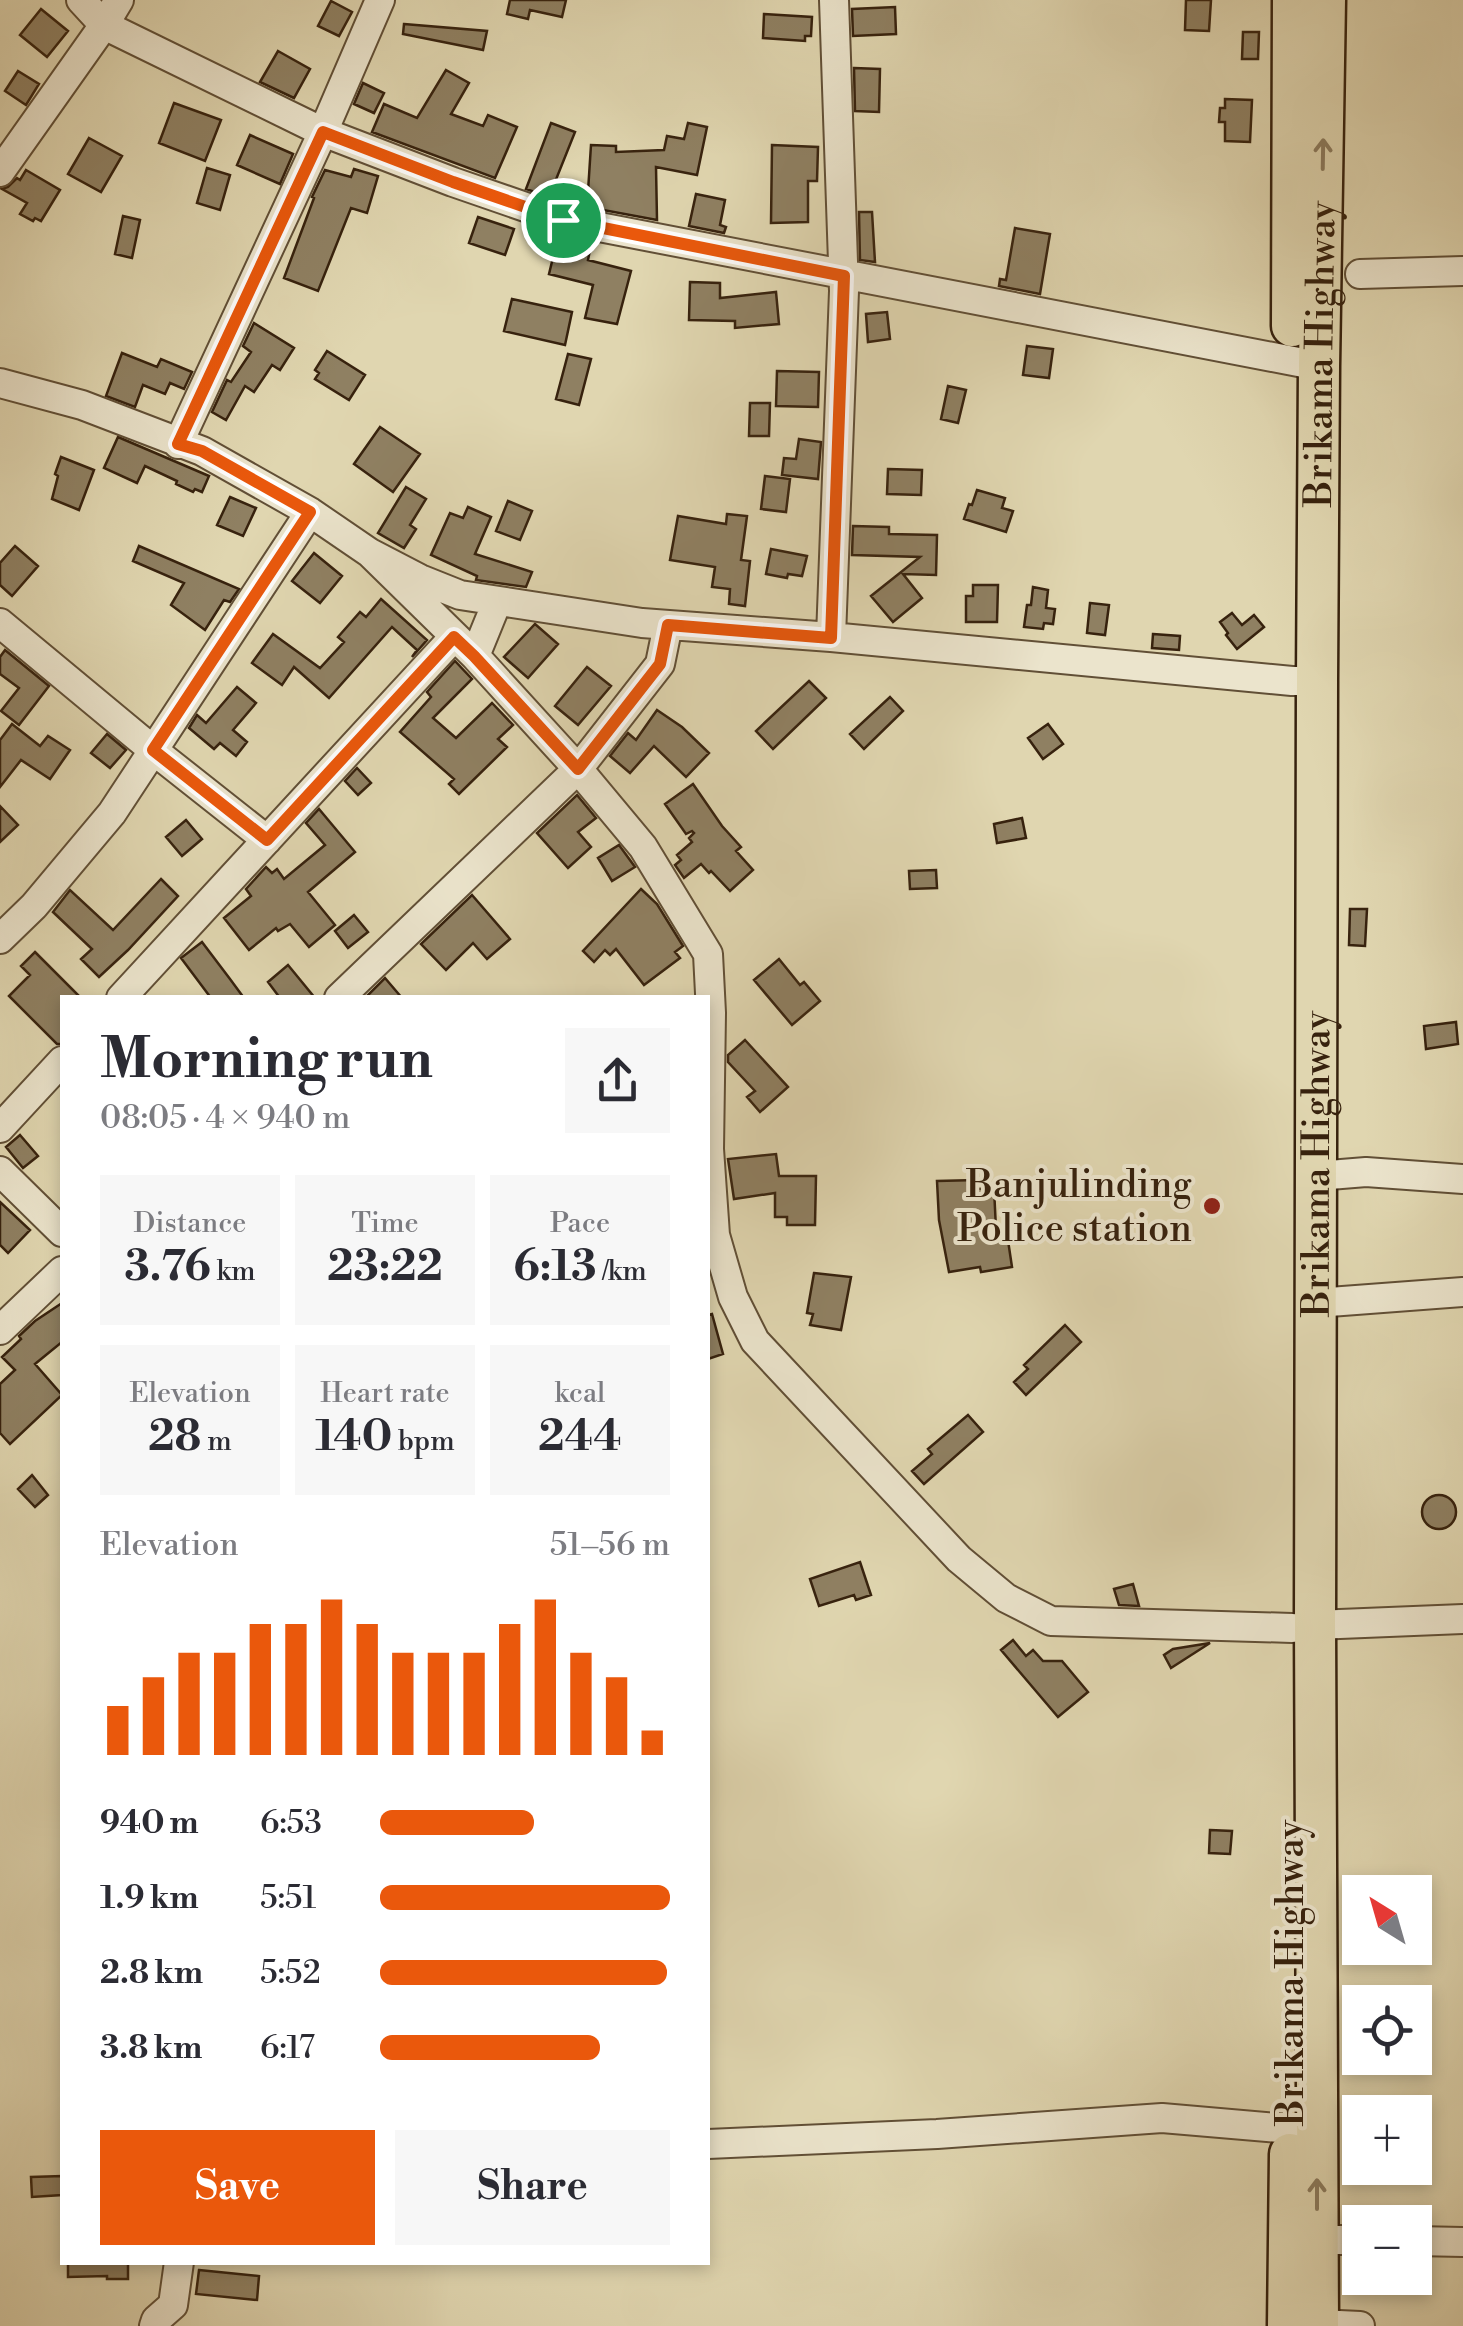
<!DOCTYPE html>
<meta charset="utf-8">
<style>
body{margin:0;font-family:"Libre Bodoni",serif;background:#f7f7f7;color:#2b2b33;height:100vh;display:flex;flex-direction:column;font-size:38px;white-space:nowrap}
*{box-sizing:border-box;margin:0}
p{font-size:32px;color:#7c7c81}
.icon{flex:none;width:55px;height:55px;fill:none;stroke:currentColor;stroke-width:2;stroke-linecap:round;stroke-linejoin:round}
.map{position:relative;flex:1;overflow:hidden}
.panel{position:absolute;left:60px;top:995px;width:650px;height:1270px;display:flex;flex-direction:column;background:#fff;border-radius:0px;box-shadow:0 5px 15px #0003}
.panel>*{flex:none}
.needle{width:65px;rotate:323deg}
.controls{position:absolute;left:1342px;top:1875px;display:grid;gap:20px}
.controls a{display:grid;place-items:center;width:90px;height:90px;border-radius:0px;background:#fff;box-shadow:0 5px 15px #0003;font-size:50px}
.pin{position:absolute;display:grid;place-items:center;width:85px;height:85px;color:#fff;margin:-42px;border:5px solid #fff;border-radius:50%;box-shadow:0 2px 10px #0007}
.round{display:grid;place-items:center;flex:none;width:105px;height:105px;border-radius:0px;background:#f7f7f7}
.headline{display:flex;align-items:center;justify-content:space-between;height:170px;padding:0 40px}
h1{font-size:55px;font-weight:800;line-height:75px}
.metrics{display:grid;grid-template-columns:repeat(3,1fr);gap:15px;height:170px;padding:10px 40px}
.metrics div{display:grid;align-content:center;border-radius:0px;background:#f7f7f7;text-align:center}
.metrics b{font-size:42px;font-weight:800}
.metrics small{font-size:28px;font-weight:400}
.metrics p{font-size:28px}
.chart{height:280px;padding:20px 40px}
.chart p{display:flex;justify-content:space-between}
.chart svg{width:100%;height:180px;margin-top:10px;stroke:#ea580c;stroke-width:6}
.action{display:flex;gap:20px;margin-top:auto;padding:20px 40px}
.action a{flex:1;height:115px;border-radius:0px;background:#ea580c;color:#fff;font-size:40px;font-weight:800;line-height:115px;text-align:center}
.action a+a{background:#f7f7f7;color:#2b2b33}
ul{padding:0 40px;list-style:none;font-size:32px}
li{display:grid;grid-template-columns:160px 120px 1fr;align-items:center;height:75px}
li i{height:25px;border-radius:12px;background:#ea580c}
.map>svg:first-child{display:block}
.building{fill:#8f8062;stroke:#37220e;stroke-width:2.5}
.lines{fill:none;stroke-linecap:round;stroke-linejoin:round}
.minor-casing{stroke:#614f36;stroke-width:32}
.highway-casing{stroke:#37220e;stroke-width:45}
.minor{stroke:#ebe4cc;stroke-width:28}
.highway{stroke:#e0d6b0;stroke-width:40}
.oneway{stroke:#8c7c5f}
.route-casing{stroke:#fff;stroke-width:20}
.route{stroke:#ea580c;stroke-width:12}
.poi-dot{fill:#8f2418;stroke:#ebe4cc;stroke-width:4}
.labels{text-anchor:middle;stroke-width:8;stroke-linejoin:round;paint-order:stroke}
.street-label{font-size:38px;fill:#37220e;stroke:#ebe4cc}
.poi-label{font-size:38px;fill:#37220e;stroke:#ebe4cc;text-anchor:end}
</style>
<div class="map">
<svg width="1463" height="2326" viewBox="0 0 1463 2326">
<rect width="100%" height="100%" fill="#e0d6b0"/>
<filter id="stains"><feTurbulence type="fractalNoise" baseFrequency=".002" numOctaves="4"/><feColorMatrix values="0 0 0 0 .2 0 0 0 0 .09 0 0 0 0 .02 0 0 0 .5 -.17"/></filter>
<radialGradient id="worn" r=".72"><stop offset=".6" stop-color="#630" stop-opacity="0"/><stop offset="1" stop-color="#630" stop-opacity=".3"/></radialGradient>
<!-- building -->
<path class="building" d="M 510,0 L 566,0 L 562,17 L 530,10 L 528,19 L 507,14 Z
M 1186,0 L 1211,0 L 1209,31 L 1185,30 Z
M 331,1 L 352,12 L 339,36 L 318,26 Z
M 895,7 L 896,34 L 853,36 L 852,9 Z
M 41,9 L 68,31 L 47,57 L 20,35 Z
M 764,14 L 812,17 L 811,36 L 805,36 L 805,41 L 763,38 Z
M 404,24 L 487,31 L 483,50 L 403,34 Z
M 1243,32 L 1259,32 L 1258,59 L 1242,59 Z
M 278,51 L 310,69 L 294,98 L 260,82 Z
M 854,68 L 880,69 L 879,112 L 855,111 Z
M 446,70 L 469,83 L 451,114 L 483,126 L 488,115 L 517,127 L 495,178 L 372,132 L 384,104 L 417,118 Z
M 18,71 L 39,84 L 26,105 L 5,91 Z
M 363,83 L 384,93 L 374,113 L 354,104 Z
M 1225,99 L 1252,100 L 1250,142 L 1225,141 L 1225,122 L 1219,122 L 1220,108 L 1225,108 Z
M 174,103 L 221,120 L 205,161 L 159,143 Z
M 551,123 L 575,132 L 549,197 L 526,189 Z
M 688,123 L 707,127 L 697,175 L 656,167 L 657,220 L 587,207 L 591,145 L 616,146 L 616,152 L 664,150 L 667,136 L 684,139 Z
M 250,135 L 293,154 L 280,184 L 237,165 Z
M 89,138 L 122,156 L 101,192 L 68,174 Z
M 772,145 L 818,147 L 817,181 L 808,181 L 808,222 L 771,223 Z
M 207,168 L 230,175 L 220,210 L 197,203 Z
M 354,169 L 378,176 L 367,213 L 351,208 L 318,291 L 284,278 L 314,198 L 312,197 L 325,170 L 351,177 Z
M 26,170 L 60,190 L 41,221 L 35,218 L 33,221 L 20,214 L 27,203 L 2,189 L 8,187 L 17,178 L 20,180 Z
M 696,194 L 725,200 L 720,225 L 726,227 L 724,233 L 689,226 Z
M 859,212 L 872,212 L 875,262 L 860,260 Z
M 123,216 L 140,220 L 132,258 L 115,254 Z
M 478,217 L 514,229 L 505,255 L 469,243 Z
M 1015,228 L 1050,234 L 1040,294 L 999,286 L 1000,279 L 1006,280 Z
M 558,237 L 591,245 L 588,260 L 631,271 L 617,324 L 585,318 L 593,285 L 549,274 Z
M 690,282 L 720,283 L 720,298 L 776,292 L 779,324 L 735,328 L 735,321 L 689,320 Z
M 512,299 L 572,312 L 565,345 L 504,331 Z
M 887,312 L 890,339 L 868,342 L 866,314 Z
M 254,323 L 294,348 L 280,370 L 272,365 L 254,392 L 245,386 L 226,420 L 212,412 L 227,380 L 231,382 L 251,352 L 243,346 Z
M 1027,346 L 1053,349 L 1049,378 L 1023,375 Z
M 327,351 L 365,375 L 349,400 L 315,379 L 319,373 L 315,370 Z
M 122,353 L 157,367 L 161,359 L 192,372 L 184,389 L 170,383 L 165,394 L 143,385 L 135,407 L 106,396 Z
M 568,354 L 591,359 L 579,405 L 556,399 Z
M 777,371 L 819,372 L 818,407 L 776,406 Z
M 948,386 L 966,390 L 958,423 L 941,419 Z
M 750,403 L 770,403 L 769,436 L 749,436 Z
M 380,427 L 420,454 L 393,492 L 354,464 Z
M 118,437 L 209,476 L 202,492 L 195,489 L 193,492 L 176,484 L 177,481 L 145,466 L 137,483 L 104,468 Z
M 799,439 L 821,442 L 818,479 L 782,475 L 784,458 L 796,459 Z
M 61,457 L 94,470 L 79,510 L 52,499 L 58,476 L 55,474 Z
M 888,469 L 922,470 L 921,495 L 887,494 Z
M 765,476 L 790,479 L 786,512 L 761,509 Z
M 406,487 L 426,499 L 410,525 L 416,529 L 404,548 L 378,533 Z
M 977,490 L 1005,498 L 1002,508 L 1013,511 L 1006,532 L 964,519 L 969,504 L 972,505 Z
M 230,497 L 256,508 L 243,536 L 217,525 Z
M 508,501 L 532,511 L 520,540 L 496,531 Z
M 468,507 L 491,517 L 475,554 L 532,572 L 526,587 L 476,580 L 477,576 L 431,555 L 450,513 L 463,518 Z
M 727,514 L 747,516 L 741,560 L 750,561 L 745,606 L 729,604 L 730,589 L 712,587 L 715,567 L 670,560 L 678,516 L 726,524 Z
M 853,526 L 889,527 L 889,534 L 937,535 L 936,575 L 903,574 L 922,598 L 893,622 L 871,596 L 920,557 L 852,555 Z
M 15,546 L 38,566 L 12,596 L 0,585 L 0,563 Z
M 139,546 L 239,589 L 230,602 L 224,600 L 205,630 L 171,605 L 184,583 L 133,561 Z
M 771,549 L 807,556 L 802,576 L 788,574 L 787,578 L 766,574 Z
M 314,553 L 342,576 L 320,603 L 292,581 Z
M 973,585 L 998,585 L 997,622 L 966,622 L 966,596 L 973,596 Z
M 1033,587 L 1048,590 L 1046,608 L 1055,609 L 1053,624 L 1044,623 L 1043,629 L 1024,627 L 1027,605 L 1031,605 Z
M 381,599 L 427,640 L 412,657 L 417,650 L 392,627 L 329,698 L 294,667 L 282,685 L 252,663 L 273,634 L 320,668 L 344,642 L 338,637 L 360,612 L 366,617 Z
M 1090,603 L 1109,605 L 1105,635 L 1087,633 Z
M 1232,613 L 1242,625 L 1254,615 L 1264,627 L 1237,649 L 1226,635 L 1228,633 L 1220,622 Z
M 535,624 L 558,644 L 528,678 L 504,657 Z
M 1153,634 L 1180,636 L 1179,650 L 1152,648 Z
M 5,650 L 49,686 L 19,725 L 1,711 L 19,688 L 0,674 L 0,657 Z
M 455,661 L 472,679 L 433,718 L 456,738 L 492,703 L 513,725 L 498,739 L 507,747 L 459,794 L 449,784 L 454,779 L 400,732 L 431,697 L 427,692 Z
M 587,667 L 611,686 L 578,725 L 555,706 Z
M 809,681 L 826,698 L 773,749 L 756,731 Z
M 237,687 L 256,703 L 233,730 L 247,742 L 236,756 L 220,743 L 214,749 L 189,728 L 197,715 L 206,723 Z
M 890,697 L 903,711 L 864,749 L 850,734 Z
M 657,710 L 682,727 L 709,753 L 686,777 L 654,746 L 630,773 L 610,756 L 628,733 L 636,740 Z
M 12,724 L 40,746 L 48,736 L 70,750 L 50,779 L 21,760 L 0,787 L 0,740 Z
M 1048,724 L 1063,744 L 1043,759 L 1028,738 Z
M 107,734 L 126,750 L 110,768 L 91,753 Z
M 357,768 L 371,783 L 358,795 L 345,781 Z
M 693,784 L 722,826 L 741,847 L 736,851 L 753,870 L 730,891 L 711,871 L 709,873 L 701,864 L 684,878 L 675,865 L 681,860 L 677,855 L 692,842 L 689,838 L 694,833 L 692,831 L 686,834 L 665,804 Z
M 577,795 L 596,818 L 578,832 L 591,847 L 568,868 L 537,833 Z
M 0,806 L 18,825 L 0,842 Z
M 319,809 L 355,852 L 308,892 L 335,925 L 309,947 L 290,924 L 278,931 L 276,928 L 249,950 L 224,918 L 251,896 L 246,889 L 266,867 L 272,873 L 277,869 L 284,879 L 325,845 L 306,823 Z
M 1022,818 L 1026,838 L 997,843 L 994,824 Z
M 186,820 L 202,839 L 182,856 L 166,837 Z
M 619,845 L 635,867 L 612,881 L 598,858 Z
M 936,870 L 937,888 L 910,889 L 909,871 Z
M 161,879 L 178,896 L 128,950 L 99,977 L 81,959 L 92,949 L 53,912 L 70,890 L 113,930 Z
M 641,889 L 657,904 L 683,946 L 675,952 L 680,958 L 644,985 L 616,949 L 610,955 L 605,950 L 594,962 L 583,951 Z
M 472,895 L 510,939 L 487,959 L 473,943 L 446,970 L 421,944 Z
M 1350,909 L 1367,909 L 1365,946 L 1349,945 Z
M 354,915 L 368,932 L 348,948 L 335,931 Z
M 202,942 L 230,979 L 244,998 L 211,998 L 181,958 Z
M 35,952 L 81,998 L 62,998 L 62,1044 L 57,1044 L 9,996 L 30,975 L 21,966 Z
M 779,959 L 800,985 L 804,982 L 820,1001 L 792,1025 L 754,980 Z
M 288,965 L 315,998 L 280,998 L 268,982 Z
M 385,978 L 402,998 L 365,998 Z
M 1456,1022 L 1458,1044 L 1426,1049 L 1424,1026 Z
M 745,1040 L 788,1087 L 760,1112 L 747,1097 L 755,1091 L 728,1062 L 728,1055 Z
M 20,1135 L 38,1156 L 23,1168 L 6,1147 Z
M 776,1154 L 779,1176 L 816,1176 L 815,1225 L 787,1225 L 787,1217 L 775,1217 L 775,1193 L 734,1199 L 728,1159 Z
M 977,1180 L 977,1189 L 994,1188 L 996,1229 L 1006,1227 L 1012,1267 L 981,1272 L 980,1267 L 949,1272 L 939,1220 L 937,1181 Z
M 0,1202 L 30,1230 L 8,1253 L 0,1245 Z
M 814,1273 L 851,1277 L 841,1330 L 810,1325 L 813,1314 L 807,1313 Z
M 62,1303 L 62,1342 L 35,1364 L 62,1395 L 10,1444 L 0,1433 L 0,1384 L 15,1370 L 2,1357 L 21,1339 L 19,1336 L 35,1321 Z
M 712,1314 L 723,1354 L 708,1359 L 708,1315 Z
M 1065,1325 L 1081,1342 L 1026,1395 L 1014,1382 L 1028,1369 L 1024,1365 Z
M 968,1415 L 983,1432 L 924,1484 L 912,1471 L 932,1454 L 928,1449 Z
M 32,1475 L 48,1495 L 35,1507 L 18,1489 Z
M1422 1512a17 17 0 1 1 34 0a17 17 0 1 1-34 0Z
M 860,1562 L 871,1595 L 856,1600 L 854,1595 L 819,1606 L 810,1579 Z
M 1133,1584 L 1139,1606 L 1119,1605 L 1114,1589 Z
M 1013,1640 L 1026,1656 L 1033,1650 L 1043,1661 L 1062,1661 L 1088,1692 L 1058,1717 L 1001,1650 Z
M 1210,1643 L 1171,1668 L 1164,1655 L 1173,1649 Z
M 1210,1830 L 1232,1831 L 1230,1854 L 1209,1853 Z
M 62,2176 L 62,2195 L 32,2197 L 31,2177 Z
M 68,2262 L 128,2262 L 128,2279 L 107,2279 L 107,2276 L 68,2277 Z
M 199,2270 L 259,2276 L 257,2300 L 196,2294 Z"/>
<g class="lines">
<!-- minor casing -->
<g class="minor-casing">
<path id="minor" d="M 81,0 L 104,25 L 323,132 L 453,182 L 563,220 L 1319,366
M 0,172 L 104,25 L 119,0
M 1360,274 L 1463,271
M 0,383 L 82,405 L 202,451 L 310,512 L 370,553 L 420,579 L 460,595 L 642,623 L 831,637 L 1292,681 L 1317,681
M 178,444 L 323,132 L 380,0
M 370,553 L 475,656 L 578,769 L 643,847 L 708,954 L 711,1013 L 709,1149 L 715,1235 L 733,1297 L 755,1341 L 959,1559 L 1006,1598 L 1051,1621 L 1292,1628
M 0,623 L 153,750 L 267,840
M 831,637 L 844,291 L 834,0
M 475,656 L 497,602
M 0,939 L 34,906 L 112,813 L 310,512
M 121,998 L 454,637
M 339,998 L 578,769 L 660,664 L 668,625
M 0,1128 L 62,1061
M 0,1171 L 62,1232
M 1317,1176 L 1366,1172 L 1463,1179
M 1316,1303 L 1463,1292
M 0,1330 L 62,1271
M 1315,1625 L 1463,1619
M 708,2144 L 937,2134 L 1162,2118 L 1290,2129
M 1317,2240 L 1360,2240
M 1415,2241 L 1463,2242
M 1318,2324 L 1360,2326
M 154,2326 L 156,2320 L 173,2305 L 179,2262"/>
</g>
<!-- highway casing -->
<g class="highway-casing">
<g id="highway">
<path d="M 1292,326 L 1293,0"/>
<path d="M 1288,2326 L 1290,2154"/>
<path id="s1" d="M 1318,2326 L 1315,1625 L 1317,681 L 1319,366 L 1325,0"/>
</g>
</g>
<!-- minor -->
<use href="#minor" class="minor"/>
<!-- highway -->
<use href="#highway" class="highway"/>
</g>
<!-- one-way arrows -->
<defs><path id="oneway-shaft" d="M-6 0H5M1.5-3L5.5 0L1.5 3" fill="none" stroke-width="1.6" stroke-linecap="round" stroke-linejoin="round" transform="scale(2.5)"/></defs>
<g class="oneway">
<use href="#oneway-shaft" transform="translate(1323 154) rotate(-89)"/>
<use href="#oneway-shaft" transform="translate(1317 2194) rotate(-90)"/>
</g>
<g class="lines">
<!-- route casing -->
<g class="route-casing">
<path id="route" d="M 323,132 L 453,182 L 563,220 L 844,276 L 831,638 L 668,625 L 660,664 L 578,769 L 474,656 L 454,637 L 267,840 L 153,750 L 310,512 L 202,451 L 178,444 Z"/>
</g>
<!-- route -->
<use href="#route" class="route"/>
</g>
<!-- markers -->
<circle class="poi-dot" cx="1212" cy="1206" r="10"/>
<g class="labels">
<!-- street labels -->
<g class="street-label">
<text dy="13" stroke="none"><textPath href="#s1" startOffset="1972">Brikama Highway</textPath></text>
<text dy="13" stroke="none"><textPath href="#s1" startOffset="1162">Brikama Highway</textPath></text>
<text transform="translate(1290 1973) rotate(-90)" y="13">Brikama Highway</text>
</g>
<!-- poi labels -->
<g class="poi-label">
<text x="1192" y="1197">Banjulinding<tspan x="1192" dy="44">Police station</tspan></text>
</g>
</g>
<rect width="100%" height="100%" filter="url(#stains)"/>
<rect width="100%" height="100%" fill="url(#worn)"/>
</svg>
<div class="controls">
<a><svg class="needle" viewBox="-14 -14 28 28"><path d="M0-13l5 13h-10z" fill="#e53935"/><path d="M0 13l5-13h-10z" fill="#7c7c81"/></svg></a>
<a><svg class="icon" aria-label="locate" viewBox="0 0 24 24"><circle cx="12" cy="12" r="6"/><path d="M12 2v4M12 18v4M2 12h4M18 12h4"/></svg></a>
<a>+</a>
<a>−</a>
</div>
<div class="pin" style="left:563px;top:220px;background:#1e9e55"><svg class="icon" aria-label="arrive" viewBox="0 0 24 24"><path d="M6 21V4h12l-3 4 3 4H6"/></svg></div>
<section class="panel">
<div class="headline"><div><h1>Morning run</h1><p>08:05 · 4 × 940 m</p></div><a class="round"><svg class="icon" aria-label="share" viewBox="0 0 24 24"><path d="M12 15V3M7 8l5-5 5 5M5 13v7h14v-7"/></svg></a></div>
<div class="metrics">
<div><p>Distance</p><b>3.76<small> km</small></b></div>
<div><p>Time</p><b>23:22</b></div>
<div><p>Pace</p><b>6:13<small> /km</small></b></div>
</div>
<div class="metrics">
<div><p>Elevation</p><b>28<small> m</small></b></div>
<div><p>Heart rate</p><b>140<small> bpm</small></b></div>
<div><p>kcal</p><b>244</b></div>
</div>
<div class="chart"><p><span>Elevation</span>51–56 m</p>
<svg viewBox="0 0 160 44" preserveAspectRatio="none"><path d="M5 44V32M15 44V25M25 44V19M35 44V19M45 44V12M55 44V12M65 44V6M75 44V12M85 44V19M95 44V19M105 44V19M115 44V12M125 44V6M135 44V19M145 44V25M155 44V38"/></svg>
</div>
<ul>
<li><b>940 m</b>6:53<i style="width:53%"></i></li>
<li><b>1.9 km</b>5:51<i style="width:100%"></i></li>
<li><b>2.8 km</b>5:52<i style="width:99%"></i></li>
<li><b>3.8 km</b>6:17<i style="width:76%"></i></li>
</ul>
<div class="action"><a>Save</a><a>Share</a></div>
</section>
</div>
